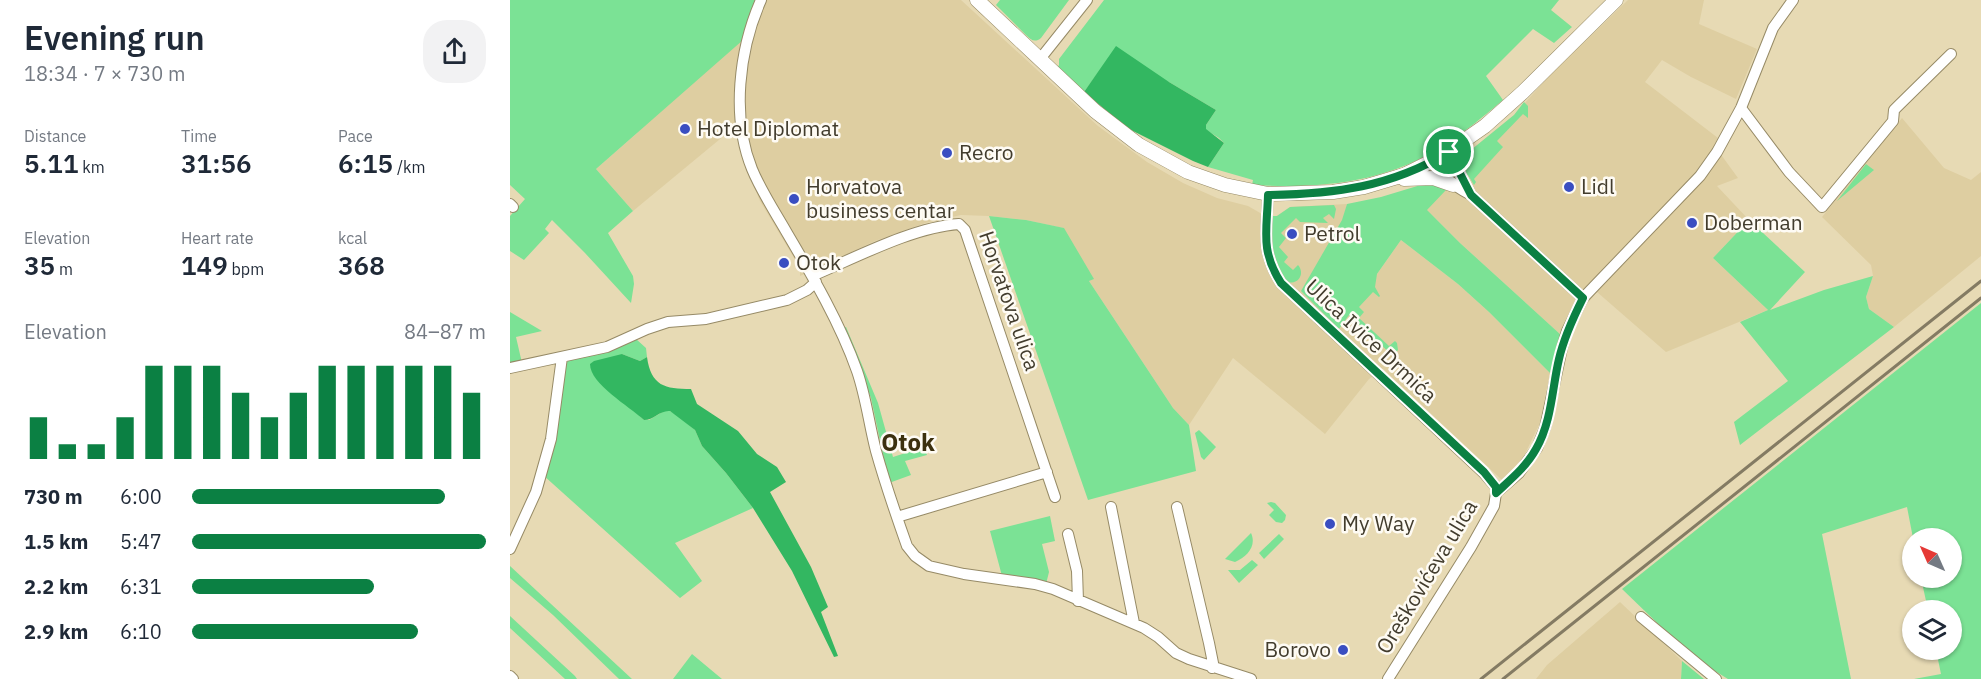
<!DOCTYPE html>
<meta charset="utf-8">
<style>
body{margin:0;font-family:"IBM Plex Sans",sans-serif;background:#f2f2f3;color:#1f2937;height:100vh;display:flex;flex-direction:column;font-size:22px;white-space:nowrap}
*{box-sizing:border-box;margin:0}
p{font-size:20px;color:#747a83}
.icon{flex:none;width:33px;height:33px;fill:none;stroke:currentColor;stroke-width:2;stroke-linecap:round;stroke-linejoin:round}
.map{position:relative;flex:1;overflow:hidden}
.sheet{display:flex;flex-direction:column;background:#fff;width:510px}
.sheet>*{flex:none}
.needle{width:39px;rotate:315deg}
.controls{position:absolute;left:1392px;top:528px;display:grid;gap:12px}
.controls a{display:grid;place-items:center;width:60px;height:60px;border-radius:50%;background:#fff;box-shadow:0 2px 4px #0004;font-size:30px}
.pin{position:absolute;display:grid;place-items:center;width:51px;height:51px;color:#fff;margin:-26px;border:3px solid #fff;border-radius:50%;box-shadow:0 2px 6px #0007}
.round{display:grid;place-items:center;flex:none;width:63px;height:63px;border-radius:24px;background:#f2f2f3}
.overview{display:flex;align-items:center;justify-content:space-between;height:102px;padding:0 24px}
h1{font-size:33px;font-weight:600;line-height:45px}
.metrics{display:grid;grid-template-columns:repeat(3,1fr);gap:9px;height:102px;padding:6px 24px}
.metrics div{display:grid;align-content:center}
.metrics b{font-size:26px;font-weight:600}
.metrics small{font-size:16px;font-weight:400}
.metrics p{font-size:16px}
.chart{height:168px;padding:12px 24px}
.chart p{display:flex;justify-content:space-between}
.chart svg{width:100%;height:108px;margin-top:6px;stroke:#0b8043;stroke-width:6}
ul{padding:0 24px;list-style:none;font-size:20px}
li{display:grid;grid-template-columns:96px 72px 1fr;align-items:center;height:45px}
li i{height:15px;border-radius:8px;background:#0b8043}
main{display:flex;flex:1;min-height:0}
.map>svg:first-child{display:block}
.built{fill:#decea1}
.green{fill:#7be295}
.forest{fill:#33b761}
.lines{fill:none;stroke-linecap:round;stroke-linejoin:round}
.minor-casing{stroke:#968a66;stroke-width:12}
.tertiary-casing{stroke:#968a66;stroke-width:15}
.minor{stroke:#fff;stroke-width:10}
.tertiary{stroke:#fff;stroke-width:14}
.rail{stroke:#847b63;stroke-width:3}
.route-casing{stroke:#fff;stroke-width:12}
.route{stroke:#0b8043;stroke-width:8}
.poi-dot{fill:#3a4ec1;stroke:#fefbf4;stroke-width:2}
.labels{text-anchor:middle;stroke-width:5;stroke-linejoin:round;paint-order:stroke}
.poi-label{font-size:21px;fill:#423c2d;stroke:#fefbf4;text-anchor:start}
.street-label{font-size:21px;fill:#423c2d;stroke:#fefbf4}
.quarter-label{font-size:24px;font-weight:bold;fill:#3c300e;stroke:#fefbf4}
</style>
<main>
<section class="sheet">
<div class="overview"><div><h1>Evening run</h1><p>18:34 · 7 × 730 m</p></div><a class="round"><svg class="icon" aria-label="share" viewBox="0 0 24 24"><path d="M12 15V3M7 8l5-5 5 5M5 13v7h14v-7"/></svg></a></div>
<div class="metrics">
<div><p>Distance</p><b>5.11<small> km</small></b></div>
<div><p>Time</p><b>31:56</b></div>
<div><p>Pace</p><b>6:15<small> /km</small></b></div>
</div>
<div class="metrics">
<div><p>Elevation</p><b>35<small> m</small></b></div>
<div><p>Heart rate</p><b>149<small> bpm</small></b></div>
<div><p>kcal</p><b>368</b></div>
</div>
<div class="chart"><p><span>Elevation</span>84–87 m</p>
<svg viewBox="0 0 160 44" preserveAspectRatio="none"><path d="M5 44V27M15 44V38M25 44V38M35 44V27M45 44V6M55 44V6M65 44V6M75 44V17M85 44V27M95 44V17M105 44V6M115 44V6M125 44V6M135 44V6M145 44V6M155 44V17"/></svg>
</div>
<ul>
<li><b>730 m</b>6:00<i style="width:86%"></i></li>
<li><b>1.5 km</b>5:47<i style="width:100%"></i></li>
<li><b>2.2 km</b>6:31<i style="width:62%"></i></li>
<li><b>2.9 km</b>6:10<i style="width:77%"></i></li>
</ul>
</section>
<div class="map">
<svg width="1471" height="679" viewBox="0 0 1471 679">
<rect width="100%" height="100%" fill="#e7dab4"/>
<!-- built -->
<path class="built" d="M 245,0 L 451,0 L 588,126 L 637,162 L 673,183 L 707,198 L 738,206 L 752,214 L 765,217 L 780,207 L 837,204 L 833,220 L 829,328 L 891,240 L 948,284 L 979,312 L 1040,373 L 1030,423 L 1013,458 L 992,480 L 873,369 L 859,379 L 815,434 L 723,358 L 679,425 L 663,408 L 579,281 L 583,279 L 553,228 L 516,220 L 479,216 L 451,215 L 415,223 L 365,241 L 290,276 L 290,268 L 250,201 L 235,164 L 227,125 L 123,211 L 86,169 L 126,134 L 242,9 Z
M 1118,0 L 1194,0 L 1189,24 L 1247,49 L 1226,99 L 1181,77 L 1152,60 L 1135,82 L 1208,138 L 1204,145 L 1228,178 L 1207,186 L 1239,220 L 1203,258 L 1258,310 L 1156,352 L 1087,292 L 1051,335 L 950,243 L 926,219 L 916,210 L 915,212 L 928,185 L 955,165 L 961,150 L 1004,115 L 1040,75 Z
M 1392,118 L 1434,168 L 1461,180 L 1471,172 L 1471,256 L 1384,327 L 1359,309 L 1356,297 L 1363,276 L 1361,265 L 1312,217 Z
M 1110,602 L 1172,661 L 1171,679 L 1026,679 L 1037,665 Z"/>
<!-- green -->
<path class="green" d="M 0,0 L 245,0 L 233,40 L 86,169 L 123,211 L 98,233 L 123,276 L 124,284 L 121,303 L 75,253 L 42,220 L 35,229 L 39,233 L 14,260 L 0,251 L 0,216 L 15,199 L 0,185 Z
M 490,0 L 559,0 L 531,38 C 525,43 521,40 516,35 L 486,5 Z
M 594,0 L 1049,0 L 1041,10 L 1062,27 L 1044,43 L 1023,29 L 976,76 L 993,100 C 974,116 955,132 934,145 C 877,183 809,189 742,185 L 743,180 L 698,167 L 714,143 L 709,138 L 696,130 L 696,125 L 706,110 L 659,82 L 587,74 L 574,92 L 547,68 L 549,65 L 549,59 Z
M 1014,102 L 1018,106 L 1018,118 L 1013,114 L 987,141 L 993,147 L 964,179 L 966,182 L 964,185 L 958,175 L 956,175 L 956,162 L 961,150 L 1004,115 Z
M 1356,164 L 1364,170 L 1327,201 Z
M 914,184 L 926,184 L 936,190 L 917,210 L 950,243 L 1051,335 L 1040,373 L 979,312 L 948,284 L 891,240 L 867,274 L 865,287 L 870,296 L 869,297 L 863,292 L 849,307 L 854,312 L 849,318 L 879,346 L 885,341 L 887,343 L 888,350 L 883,356 L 839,315 L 829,329 L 791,291 L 832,220 L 837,204 L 871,197 Z
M 824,205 L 826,209 L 824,219 L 819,214 L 813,218 L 818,223 L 790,222 L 786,218 L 771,233 L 776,238 L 769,247 L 778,257 L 774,262 L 783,270 L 788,265 C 796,274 787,287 776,281 C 757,268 759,235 763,216 L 767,216 L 780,207 Z
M 479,216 L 516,220 L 554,228 L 584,279 L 579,281 L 663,408 L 679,425 L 686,471 L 578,500 Z
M 1239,220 L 1295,272 L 1260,310 L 1314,290 L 1363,276 L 1356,297 L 1359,309 L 1384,327 L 1230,445 L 1224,422 L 1278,381 L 1230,322 L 1258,310 L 1203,258 Z
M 1471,303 L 1471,679 L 1404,679 L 1431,674 L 1426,650 L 1442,650 L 1442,610 L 1418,610 L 1411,578 L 1442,578 L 1442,538 L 1403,538 L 1397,507 L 1312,534 L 1341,679 L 1218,679 L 1200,668 L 1168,643 L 1112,589 Z
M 0,312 L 32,331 L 6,337 L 12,363 L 0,366 Z
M 336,327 L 368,403 L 383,457 L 414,447 L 417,455 L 395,461 L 401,475 L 379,483 L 361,398 L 332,328 Z
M 126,339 L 136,348 L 137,357 L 130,361 L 112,354 L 122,409 L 134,420 L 139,420 L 156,410 L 160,411 L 169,416 L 185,430 L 192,446 L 216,473 L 243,508 L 165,543 L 192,581 L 170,598 L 33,475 L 54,366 L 58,361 Z
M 689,430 L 706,447 L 694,460 L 691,457 L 685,433 Z
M 761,502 L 765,503 L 776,515 L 775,520 L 772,523 L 766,522 L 759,515 L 764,510 L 757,503 Z
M 540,516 L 545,541 L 532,544 L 539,572 L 536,584 L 492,576 L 480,531 Z
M 741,533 C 747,546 737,557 725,562 L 715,559 Z
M 769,534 L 774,539 L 754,559 L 749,553 Z
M 742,560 L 748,565 L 729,583 L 718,570 L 730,570 Z
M 0,566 L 122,679 L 109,679 L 43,615 L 0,578 Z
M 0,616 L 65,676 L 67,679 L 55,679 L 0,628 Z
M 182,654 L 212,679 L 163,679 Z
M 1172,661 L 1194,679 L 1171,679 Z"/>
<!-- forest -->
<path class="forest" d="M 606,46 L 659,82 L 706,110 L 696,125 L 696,129 L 714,143 L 698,167 L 683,161 L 617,128 L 574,92 Z
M 112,354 L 130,361 L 137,357 C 141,386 155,389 181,389 L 187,404 L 228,431 L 247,454 L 267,467 L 276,482 L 260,492 L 301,567 L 318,607 L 311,612 L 328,656 L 324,657 L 282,571 L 243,508 L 216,473 L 192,446 L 185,430 L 160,411 C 150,410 144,420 134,420 C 119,406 80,384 80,364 L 84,361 Z"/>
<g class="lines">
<!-- minor casing -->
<g class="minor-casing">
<path id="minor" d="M 251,0 C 229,50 221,117 242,169 C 251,191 265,212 277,233 C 303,277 330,323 347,371 C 356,397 359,424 366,451 C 375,483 386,515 397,546 L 405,556 L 419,566 L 454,574 L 525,584 L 543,589 L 634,628 L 648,637 L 666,653 L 679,659 L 741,679
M 530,59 L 577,0
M 1231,108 L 1279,172 L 1312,207 L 1383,121 L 1384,110 L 1388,106 L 1441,54
M 939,152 L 961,195
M 932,156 C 926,175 947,188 961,195 L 1073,298
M 758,194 C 757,231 750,250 771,283 L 974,473 L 986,487 L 986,493
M 0,204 L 3,207
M 302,276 C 345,258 403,227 449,224 L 455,230 L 545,497
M 0,368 L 97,347 L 137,329 L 158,322 L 196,319 L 277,300 L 297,290 L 306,282
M 601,507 L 624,623
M 667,507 L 699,643 L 703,663 L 702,668
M 387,517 L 537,472
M 558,534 L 567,571 L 568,601
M 0,549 L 26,492 L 41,439 L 52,357
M 1131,617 L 1206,679
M 0,676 L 3,679
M 878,679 L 961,547 L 984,506 L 986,493 L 1009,473 L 1027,448 L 1035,428 L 1052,348 L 1057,331 L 1073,298 L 1190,176 L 1207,152 L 1231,108 L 1263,28 L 1283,0"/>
</g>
<!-- tertiary casing -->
<g class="tertiary-casing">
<path id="tertiary" d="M 467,0 L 585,111 L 629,145 L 678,172 L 715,185 L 758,194 L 823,192 L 854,187 L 894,175 L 932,156 L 975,126 L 1013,92 L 1106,0
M 894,179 L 923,178 L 943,185"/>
</g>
<!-- minor -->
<use href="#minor" class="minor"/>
<!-- tertiary -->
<use href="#tertiary" class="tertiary"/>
<!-- rail -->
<path class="rail" d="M 971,679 L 1471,281
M 993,679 L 1471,298"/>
</g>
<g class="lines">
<!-- route casing -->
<g class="route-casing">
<path id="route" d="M 939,152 L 961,195 L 1073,298 C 1063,318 1054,337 1049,359 C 1042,388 1042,421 1026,449 C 1016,467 1001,479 986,493 L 986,487 L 974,472 L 771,283 C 750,250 757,231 758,195 C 825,194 881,187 939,152 Z"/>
</g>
<!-- route -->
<use href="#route" class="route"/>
</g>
<!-- markers -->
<g class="poi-dot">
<circle cx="175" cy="129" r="6"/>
<circle cx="437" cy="153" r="6"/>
<circle cx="1059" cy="187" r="6"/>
<circle cx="284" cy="199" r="6"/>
<circle cx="1182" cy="223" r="6"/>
<circle cx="782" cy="234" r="6"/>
<circle cx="274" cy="263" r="6"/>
<circle cx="820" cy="524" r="6"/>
<circle cx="833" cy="650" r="6"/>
</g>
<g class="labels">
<!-- poi labels -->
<g class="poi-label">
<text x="187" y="136">Hotel Diplomat</text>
<text x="449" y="160">Recro</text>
<text x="296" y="194">Horvatova<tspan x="296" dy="24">business centar</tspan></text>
<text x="1071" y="194">Lidl</text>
<text x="1194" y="230">Doberman</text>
<text x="794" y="241">Petrol</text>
<text x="286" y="270">Otok</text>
<text x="832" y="531">My Way</text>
<text x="821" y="657" text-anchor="end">Borovo</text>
</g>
<!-- street labels -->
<g class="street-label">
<text transform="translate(499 301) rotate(71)" y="7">Horvatova ulica</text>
<text transform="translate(861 341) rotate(43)" y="7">Ulica Ivice Drmića</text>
<text transform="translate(917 577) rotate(-59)" y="7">Oreškovićeva ulica</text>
</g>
<!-- quarter labels -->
<g class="quarter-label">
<text x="398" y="451">Otok</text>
</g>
</g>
</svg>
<div class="controls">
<a><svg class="needle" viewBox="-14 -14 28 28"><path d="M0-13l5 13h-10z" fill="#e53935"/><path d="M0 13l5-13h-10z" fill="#747a83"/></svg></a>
<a><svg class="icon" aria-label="layers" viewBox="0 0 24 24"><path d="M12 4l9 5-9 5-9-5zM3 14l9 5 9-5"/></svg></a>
</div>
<div class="pin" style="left:939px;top:152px;background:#1e9e55"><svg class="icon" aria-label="arrive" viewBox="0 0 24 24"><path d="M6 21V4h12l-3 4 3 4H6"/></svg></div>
</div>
</main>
